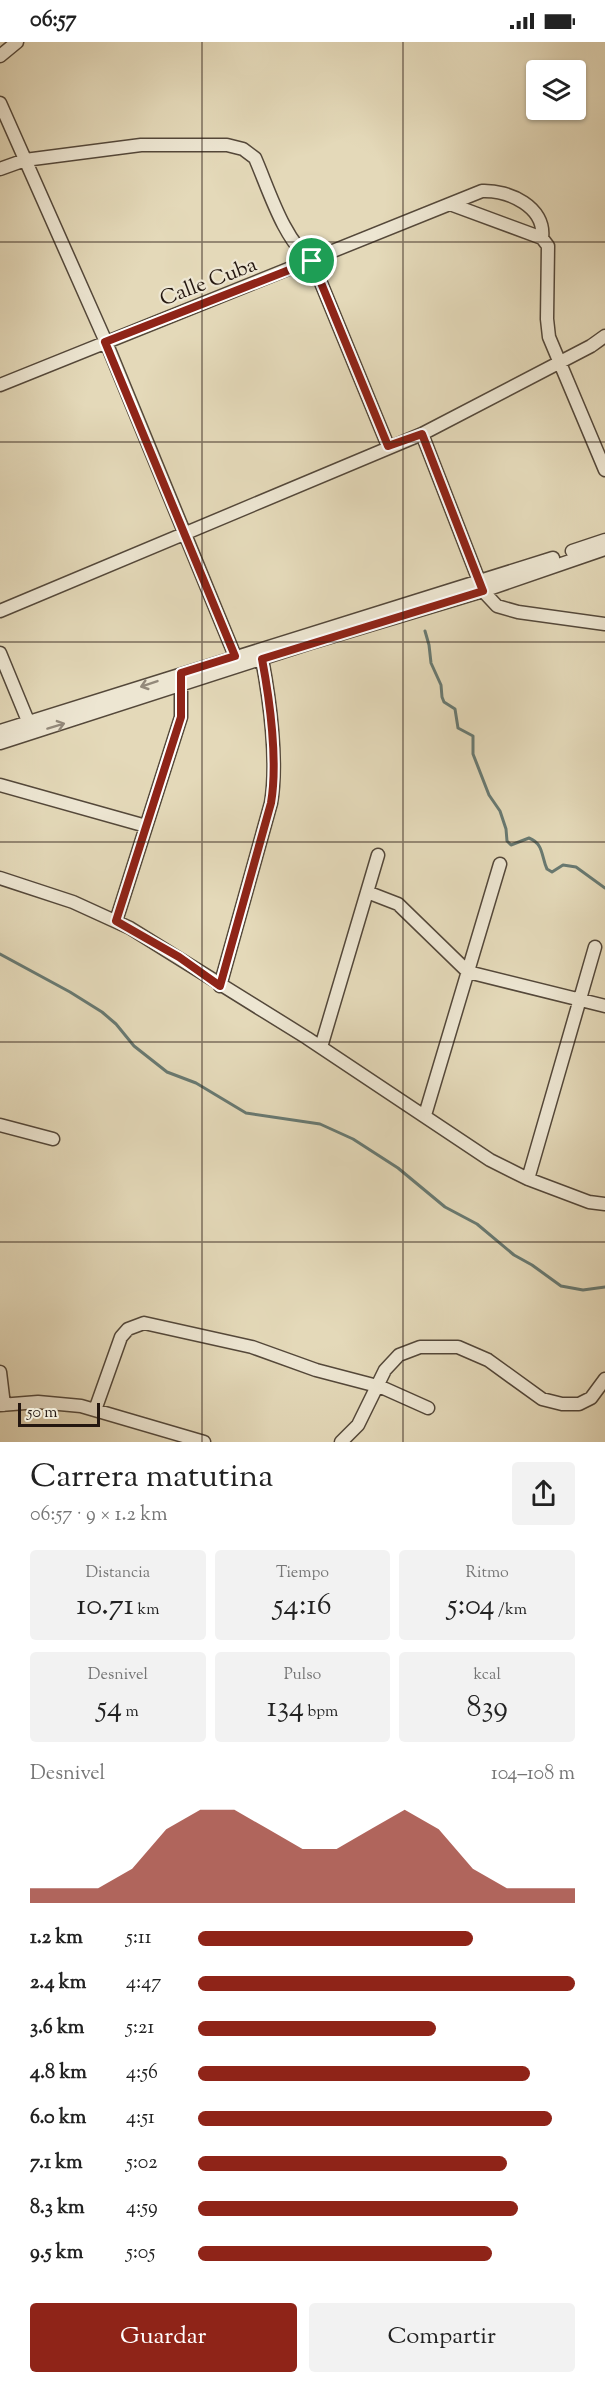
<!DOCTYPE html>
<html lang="es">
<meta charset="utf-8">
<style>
body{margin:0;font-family:"Sorts Mill Goudy",serif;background:#f2f2f2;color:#222;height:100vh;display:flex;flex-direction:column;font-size:22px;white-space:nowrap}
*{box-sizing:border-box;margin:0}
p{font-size:20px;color:#767676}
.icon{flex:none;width:33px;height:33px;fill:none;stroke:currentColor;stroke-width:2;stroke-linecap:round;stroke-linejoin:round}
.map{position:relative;height:1400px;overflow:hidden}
.side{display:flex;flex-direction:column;background:#fff;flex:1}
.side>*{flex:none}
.buttons{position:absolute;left:526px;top:18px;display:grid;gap:12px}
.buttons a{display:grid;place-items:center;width:60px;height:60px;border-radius:6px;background:#fff;box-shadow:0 2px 4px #0004;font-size:30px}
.scale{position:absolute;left:18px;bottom:15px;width:82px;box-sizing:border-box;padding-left:6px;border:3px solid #241710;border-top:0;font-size:16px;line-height:21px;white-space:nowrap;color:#241710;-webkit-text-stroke:4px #ede6d2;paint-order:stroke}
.pin{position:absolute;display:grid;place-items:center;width:51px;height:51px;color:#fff;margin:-26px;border:3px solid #fff;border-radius:50%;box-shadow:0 2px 6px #0007}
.round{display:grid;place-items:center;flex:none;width:63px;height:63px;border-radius:6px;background:#f2f2f2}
.summary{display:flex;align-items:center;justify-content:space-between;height:102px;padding:0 30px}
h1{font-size:33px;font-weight:600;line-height:45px}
.metrics{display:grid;grid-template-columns:repeat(3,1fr);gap:9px;height:102px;padding:6px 30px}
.metrics div{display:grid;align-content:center;border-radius:6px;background:#f2f2f2;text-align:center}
.metrics b{font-size:30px;font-weight:600}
.metrics small{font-size:16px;font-weight:400}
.metrics p{font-size:16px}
.chart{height:168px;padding:12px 30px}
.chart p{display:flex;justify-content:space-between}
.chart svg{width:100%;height:108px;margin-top:6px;fill:#8f2418;opacity:.7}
.cta{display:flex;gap:12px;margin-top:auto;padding:12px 30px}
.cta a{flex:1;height:69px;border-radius:6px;background:#8f2418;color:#fff;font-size:24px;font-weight:600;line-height:69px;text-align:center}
.cta a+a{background:#f2f2f2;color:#222}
ul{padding:0 30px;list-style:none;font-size:20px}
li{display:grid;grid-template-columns:96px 72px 1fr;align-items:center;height:45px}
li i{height:15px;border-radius:8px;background:#8f2418}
.status{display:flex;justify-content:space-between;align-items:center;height:42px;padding:0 30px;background:#fff;direction:ltr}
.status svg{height:16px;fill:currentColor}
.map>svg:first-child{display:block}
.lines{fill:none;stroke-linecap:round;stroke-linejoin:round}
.stream{stroke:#687971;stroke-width:3}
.minor-casing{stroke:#54483a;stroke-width:15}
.minor{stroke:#ede6d2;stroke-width:12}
.oneway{stroke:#93897b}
.route-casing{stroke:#fff;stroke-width:12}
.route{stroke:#8f2418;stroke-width:8}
.grid{fill:none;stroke:#241710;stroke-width:1.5;stroke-opacity:0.55}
.labels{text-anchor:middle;stroke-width:4.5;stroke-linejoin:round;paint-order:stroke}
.street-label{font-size:21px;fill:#241710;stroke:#ede6d2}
</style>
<div class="status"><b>06:57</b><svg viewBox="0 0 49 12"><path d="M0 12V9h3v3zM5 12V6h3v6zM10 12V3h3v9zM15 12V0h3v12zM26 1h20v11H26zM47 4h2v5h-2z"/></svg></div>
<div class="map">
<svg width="605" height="1400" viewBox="0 0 605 1400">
<rect width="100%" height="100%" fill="#e4d9b9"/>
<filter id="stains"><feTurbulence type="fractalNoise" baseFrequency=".00333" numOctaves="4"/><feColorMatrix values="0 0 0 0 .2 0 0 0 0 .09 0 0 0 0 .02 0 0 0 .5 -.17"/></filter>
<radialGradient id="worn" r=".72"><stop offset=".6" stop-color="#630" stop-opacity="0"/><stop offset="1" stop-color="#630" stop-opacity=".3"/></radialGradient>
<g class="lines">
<!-- stream -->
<path class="stream" d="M 425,589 L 429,603 L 431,621 L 441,643 L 442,655 L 444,660 L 455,667 L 458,686 L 473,694 L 473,712 L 489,753 L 500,769 L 506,787 L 507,799 L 511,803 L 529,796 C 544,802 541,814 547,827 L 552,830 L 563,823 L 576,825 L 605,846
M 0,912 L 70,950 L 102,970 L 116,982 L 134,1004 L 167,1030 L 196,1041 L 246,1071 L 320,1082 L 353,1097 L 398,1126 L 445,1165 L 477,1182 L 514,1213 L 532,1223 L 561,1244 L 583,1248 L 605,1245"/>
<!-- minor casing -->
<g class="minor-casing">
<path id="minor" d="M 0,14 L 17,0
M 0,61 L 106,300 L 235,614
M 0,127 L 25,118 L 141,103 L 227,103 L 243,107 L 255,116 C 269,148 284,199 312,219 L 388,404
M 450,162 L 542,196 L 548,204 L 547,277 L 549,295 L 605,428
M 0,343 L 482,149 C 509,148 546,165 542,196
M 422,392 L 483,549 L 497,564 L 518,570 L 605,582
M 572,509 L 605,498
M 0,569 L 422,392 L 591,304 L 605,294
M 0,611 L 28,679
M 0,689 L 553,516
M 0,701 L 310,601 L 483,549 L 605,507
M 0,743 L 146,784
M 0,836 L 73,860 L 130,886 L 307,996 L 490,1118 L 528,1137 L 589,1160 L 605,1162
M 367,850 L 398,862 L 468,930 L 605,964
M 116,879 L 181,675 L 181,635
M 220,944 L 271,761 C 278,720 270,659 262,617
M 321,1005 L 378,813
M 425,1073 L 500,822
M 0,1083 L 53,1097
M 528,1137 L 595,905
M 0,1330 L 4,1363
M 0,1363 L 38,1360 L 81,1364 L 204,1400
M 95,1368 L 121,1295 L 128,1287 L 144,1281 L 252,1305 L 316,1328 L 381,1345 L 428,1366
M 341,1400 L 358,1383 L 385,1328 L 399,1313 L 420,1305 L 458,1305 L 488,1318 L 542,1357 L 562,1362 L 579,1362 L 591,1356 L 605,1337"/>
</g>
<!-- minor -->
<use href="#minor" class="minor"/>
</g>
<!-- one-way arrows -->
<defs><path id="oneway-shaft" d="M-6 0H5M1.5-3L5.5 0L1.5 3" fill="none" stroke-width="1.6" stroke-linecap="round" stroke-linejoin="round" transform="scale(1.5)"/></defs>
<g class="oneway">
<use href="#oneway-shaft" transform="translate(149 642) rotate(161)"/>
<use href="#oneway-shaft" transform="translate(56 684) rotate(-17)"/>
</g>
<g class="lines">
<!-- route casing -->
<g class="route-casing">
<path id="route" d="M 312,219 L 388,404 L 422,392 L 483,549 L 262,617 C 270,659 278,720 271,761 L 220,944 L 179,915 L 116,879 L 181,675 L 181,631 L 235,614 L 105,300 Z"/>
</g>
<!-- route -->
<use href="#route" class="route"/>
</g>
<!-- grid -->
<path class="grid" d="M 202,0 L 202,1400M 403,0 L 403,1400M 0,200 L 605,200M 0,400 L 605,400M 0,600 L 605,600M 0,800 L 605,800M 0,1000 L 605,1000M 0,1200 L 605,1200"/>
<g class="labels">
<!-- street labels -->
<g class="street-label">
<text transform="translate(208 239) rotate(-21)" y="7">Calle Cuba</text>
</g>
</g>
<rect width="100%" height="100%" filter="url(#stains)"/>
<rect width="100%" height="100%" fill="url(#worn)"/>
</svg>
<div class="buttons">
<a><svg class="icon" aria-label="layers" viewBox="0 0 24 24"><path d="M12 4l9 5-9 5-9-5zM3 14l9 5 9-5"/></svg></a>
</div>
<div class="scale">50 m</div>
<div class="pin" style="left:312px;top:219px;background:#1e9e55"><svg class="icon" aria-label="arrive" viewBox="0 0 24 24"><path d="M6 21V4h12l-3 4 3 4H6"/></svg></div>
</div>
<section class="side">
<div class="summary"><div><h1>Carrera matutina</h1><p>06:57 · 9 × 1.2 km</p></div><a class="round"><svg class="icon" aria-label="share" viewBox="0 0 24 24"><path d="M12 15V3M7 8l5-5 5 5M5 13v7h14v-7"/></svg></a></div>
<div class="metrics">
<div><p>Distancia</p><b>10.71<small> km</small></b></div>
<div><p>Tiempo</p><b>54:16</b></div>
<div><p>Ritmo</p><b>5:04<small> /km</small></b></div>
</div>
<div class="metrics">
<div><p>Desnivel</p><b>54<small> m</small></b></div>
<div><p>Pulso</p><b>134<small> bpm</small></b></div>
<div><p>kcal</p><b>839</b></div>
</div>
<div class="chart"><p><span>Desnivel</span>104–108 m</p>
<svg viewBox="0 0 160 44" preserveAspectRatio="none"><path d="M0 44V38L10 38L20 38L30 30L40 14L50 6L60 6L70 14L80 22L90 22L100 14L110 6L120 14L130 30L140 38L150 38L160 38V44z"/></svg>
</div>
<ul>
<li><b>1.2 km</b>5:11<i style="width:73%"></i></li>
<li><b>2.4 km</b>4:47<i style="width:100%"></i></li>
<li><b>3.6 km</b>5:21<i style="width:63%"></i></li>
<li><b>4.8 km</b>4:56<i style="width:88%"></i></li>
<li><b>6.0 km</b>4:51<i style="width:94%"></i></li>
<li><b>7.1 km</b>5:02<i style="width:82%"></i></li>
<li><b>8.3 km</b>4:59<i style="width:85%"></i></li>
<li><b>9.5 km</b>5:05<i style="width:78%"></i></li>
</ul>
<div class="cta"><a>Guardar</a><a>Compartir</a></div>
</section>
